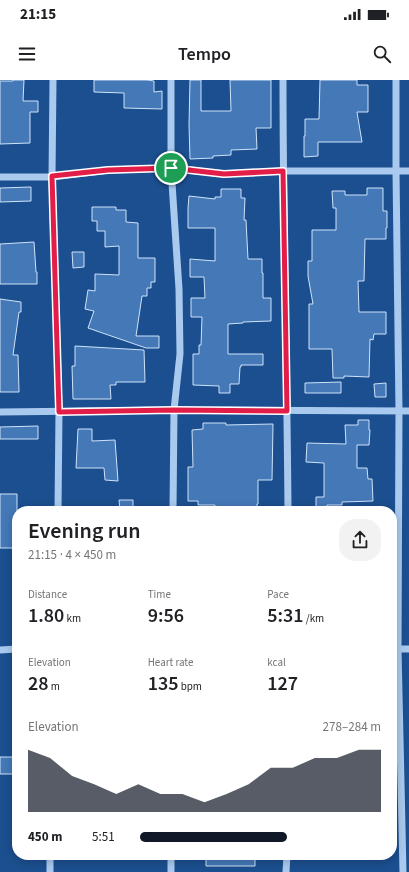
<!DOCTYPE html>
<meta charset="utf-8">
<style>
body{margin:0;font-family:"Source Sans 3",sans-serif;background:#f2f2f2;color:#202124;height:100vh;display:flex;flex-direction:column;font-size:15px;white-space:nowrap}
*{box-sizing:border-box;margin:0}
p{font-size:13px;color:#757577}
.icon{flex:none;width:22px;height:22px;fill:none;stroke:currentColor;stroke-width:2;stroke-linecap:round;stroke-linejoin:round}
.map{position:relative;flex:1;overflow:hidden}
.details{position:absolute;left:12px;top:426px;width:385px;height:354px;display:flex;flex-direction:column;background:#fff;border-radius:16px;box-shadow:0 2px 10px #0003}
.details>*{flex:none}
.pin{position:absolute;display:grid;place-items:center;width:34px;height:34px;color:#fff;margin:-17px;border:2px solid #fff;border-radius:50%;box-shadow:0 1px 4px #0007}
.round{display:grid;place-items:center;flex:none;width:42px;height:42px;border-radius:16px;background:#f2f2f2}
.head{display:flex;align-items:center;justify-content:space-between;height:68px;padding:0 16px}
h1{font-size:22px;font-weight:600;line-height:30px}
.stats{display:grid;grid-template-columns:repeat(3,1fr);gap:6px;height:68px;padding:4px 16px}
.stats div{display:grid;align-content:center}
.stats b{font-size:20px;font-weight:600}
.stats small{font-size:11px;font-weight:400}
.stats p{font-size:11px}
.chart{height:112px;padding:8px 16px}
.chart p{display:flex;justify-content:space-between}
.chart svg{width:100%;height:72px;margin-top:4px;fill:#111827;opacity:.7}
ul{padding:0 16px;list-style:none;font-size:13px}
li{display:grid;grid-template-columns:64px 48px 1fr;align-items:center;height:30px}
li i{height:10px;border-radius:5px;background:#111827}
.status{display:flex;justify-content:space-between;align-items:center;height:28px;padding:0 20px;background:#fff;direction:ltr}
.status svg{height:11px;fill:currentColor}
header{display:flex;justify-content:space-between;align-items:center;height:52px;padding:0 16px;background:#fff;font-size:18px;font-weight:600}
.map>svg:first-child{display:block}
.building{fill:#4478b7;stroke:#cfe3fa}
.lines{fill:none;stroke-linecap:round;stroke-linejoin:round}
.minor{stroke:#a9c9ee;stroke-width:7}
.route-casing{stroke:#fff;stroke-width:8}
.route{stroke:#e11d48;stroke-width:5}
</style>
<div class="status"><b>21:15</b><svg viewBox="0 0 49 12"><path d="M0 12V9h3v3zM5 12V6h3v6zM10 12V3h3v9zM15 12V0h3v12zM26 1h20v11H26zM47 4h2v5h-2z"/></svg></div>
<header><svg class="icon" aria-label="menu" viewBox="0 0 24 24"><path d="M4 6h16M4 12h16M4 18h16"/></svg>Tempo<svg class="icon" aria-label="search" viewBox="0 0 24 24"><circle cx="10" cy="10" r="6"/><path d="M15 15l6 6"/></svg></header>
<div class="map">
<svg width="409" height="792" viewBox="0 0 409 792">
<rect width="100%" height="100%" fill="#1b4f8f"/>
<!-- building -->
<path class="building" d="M 13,0 L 24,0 L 23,21 L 38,21 L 38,32 L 30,32 L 30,63 L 0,64 L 0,1 L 13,1 Z
M 94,0 L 147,0 L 154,1 L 154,12 L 162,11 L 162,29 L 124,28 L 124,13 L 94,12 Z
M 190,0 L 201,0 L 201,31 L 231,31 L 230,0 L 271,0 L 271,48 L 256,48 L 257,69 L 231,70 L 231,75 L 213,76 L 213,78 L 190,79 L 189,45 Z
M 320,0 L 357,0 L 357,5 L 368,5 L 368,32 L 357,32 L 362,62 L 318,62 L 318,76 L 304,77 L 304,56 L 305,56 L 305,39 L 319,39 Z
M 31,107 L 31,121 L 0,122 L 0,108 Z
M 367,108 L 383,108 L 383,131 L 387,131 L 387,148 L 386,148 L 386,159 L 365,159 L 364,201 L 358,201 L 359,232 L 386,232 L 386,254 L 374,254 L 373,260 L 370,259 L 369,297 L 344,296 L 344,298 L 333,298 L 332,269 L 309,269 L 309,224 L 313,224 L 308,196 L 308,181 L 312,181 L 312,150 L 336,150 L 336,128 L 333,128 L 332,111 L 345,111 L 345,115 L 367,115 Z
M 221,109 L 241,109 L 241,118 L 245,118 L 244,140 L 246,140 L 248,179 L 262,179 L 262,193 L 263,193 L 263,218 L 271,218 L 271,241 L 243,242 L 243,243 L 228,244 L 228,274 L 263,274 L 263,285 L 241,285 L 241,287 L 240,287 L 239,304 L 230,304 L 230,313 L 219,313 L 219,306 L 193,305 L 193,274 L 199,274 L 199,265 L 201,265 L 202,237 L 191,237 L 191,218 L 205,218 L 204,197 L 190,197 L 190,179 L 215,181 L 215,148 L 188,148 L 188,128 L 189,116 L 215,119 L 215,117 L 221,117 Z
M 92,127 L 116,127 L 116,130 L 126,130 L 126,142 L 138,143 L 138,178 L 155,178 L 155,202 L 151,202 L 151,208 L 147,208 L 147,216 L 142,216 L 136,256 L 159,256 L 159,268 L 146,268 L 88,248 L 94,231 L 85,229 L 88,210 L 95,211 L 95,194 L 119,195 L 119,166 L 105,167 L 105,151 L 97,151 L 97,141 L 92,141 Z
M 34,162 L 36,192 L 37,192 L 37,204 L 0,204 L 0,164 Z
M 72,172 L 84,172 L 84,187 L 73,188 Z
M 0,219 L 21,222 L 21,232 L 19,232 L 13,275 L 18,275 L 19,312 L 0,312 Z
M 75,266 L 144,270 L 145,302 L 116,302 L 116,305 L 110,305 L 111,319 L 73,319 L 72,286 L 75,286 Z
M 341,302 L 341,313 L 305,313 L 305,303 Z
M 386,303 L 386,317 L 375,317 L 374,304 Z
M 358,340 L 369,340 L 369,350 L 370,350 L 369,365 L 357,365 L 357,388 L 367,388 L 368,399 L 372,399 L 373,421 L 342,422 L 342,425 L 327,425 L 327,431 L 316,431 L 316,417 L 324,417 L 324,383 L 306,382 L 307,363 L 346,364 L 345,345 L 358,345 Z
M 203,343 L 226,343 L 226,345 L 273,344 L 272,400 L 258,400 L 258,424 L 257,424 L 257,431 L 215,431 L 215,425 L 198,425 L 198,421 L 188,421 L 188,387 L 193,387 L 192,350 L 203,349 Z
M 38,346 L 38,359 L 0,359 L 0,347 Z
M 78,349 L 92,349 L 92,361 L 115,360 L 118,401 L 105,400 L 104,388 L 76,388 Z
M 0,414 L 17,414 L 17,468 L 0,468 Z
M 119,420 L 133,420 L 133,431 L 120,431 Z
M 0,677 L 17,677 L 17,694 L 0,694 Z
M 206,775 L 255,775 L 255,786 L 206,786 Z"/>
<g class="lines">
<!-- minor -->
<path class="minor" d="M 53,0 L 52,97 L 59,332 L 58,431
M 171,0 L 171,88 L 179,209 L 180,274 L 174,330 L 173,431
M 283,0 C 283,144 287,287 288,431
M 396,0 L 396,91 L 399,331 L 398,569 L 403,792
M 0,97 L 52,97 L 108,90 L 171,88 L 224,94 L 283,91 L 409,91
M 0,332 L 174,330 L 409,331
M 392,569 L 409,569
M 0,570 L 17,569
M 50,792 L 50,775
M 171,792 L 171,775
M 286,792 L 287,775"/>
</g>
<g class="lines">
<!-- route casing -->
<g class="route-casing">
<path id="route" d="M 171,88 L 224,94 L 283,91 L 287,331 L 174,330 L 59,332 L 52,96 L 108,90 Z"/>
</g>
<!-- route -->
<use href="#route" class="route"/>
</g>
</svg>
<div class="pin" style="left:171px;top:88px;background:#1e9e55"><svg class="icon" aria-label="arrive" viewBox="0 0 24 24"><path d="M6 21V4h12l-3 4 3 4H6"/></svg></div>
<section class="details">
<div class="head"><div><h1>Evening run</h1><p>21:15 · 4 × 450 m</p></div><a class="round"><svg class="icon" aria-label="share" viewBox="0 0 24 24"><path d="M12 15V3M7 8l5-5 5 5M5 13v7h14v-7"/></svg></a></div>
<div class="stats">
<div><p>Distance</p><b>1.80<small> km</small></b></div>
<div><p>Time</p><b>9:56</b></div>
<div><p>Pace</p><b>5:31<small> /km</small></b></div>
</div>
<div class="stats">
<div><p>Elevation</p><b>28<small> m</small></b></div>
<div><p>Heart rate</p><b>135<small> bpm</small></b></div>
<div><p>kcal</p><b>127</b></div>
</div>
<div class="chart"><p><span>Elevation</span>278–284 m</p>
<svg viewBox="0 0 160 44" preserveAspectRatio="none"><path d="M0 44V6L10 11L20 22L30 27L40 33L50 27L60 33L70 33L80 38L90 33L100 27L110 17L120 17L130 11L140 11L150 6L160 6V44z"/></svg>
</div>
<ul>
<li><b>450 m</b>5:51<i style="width:61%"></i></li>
</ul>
</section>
</div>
